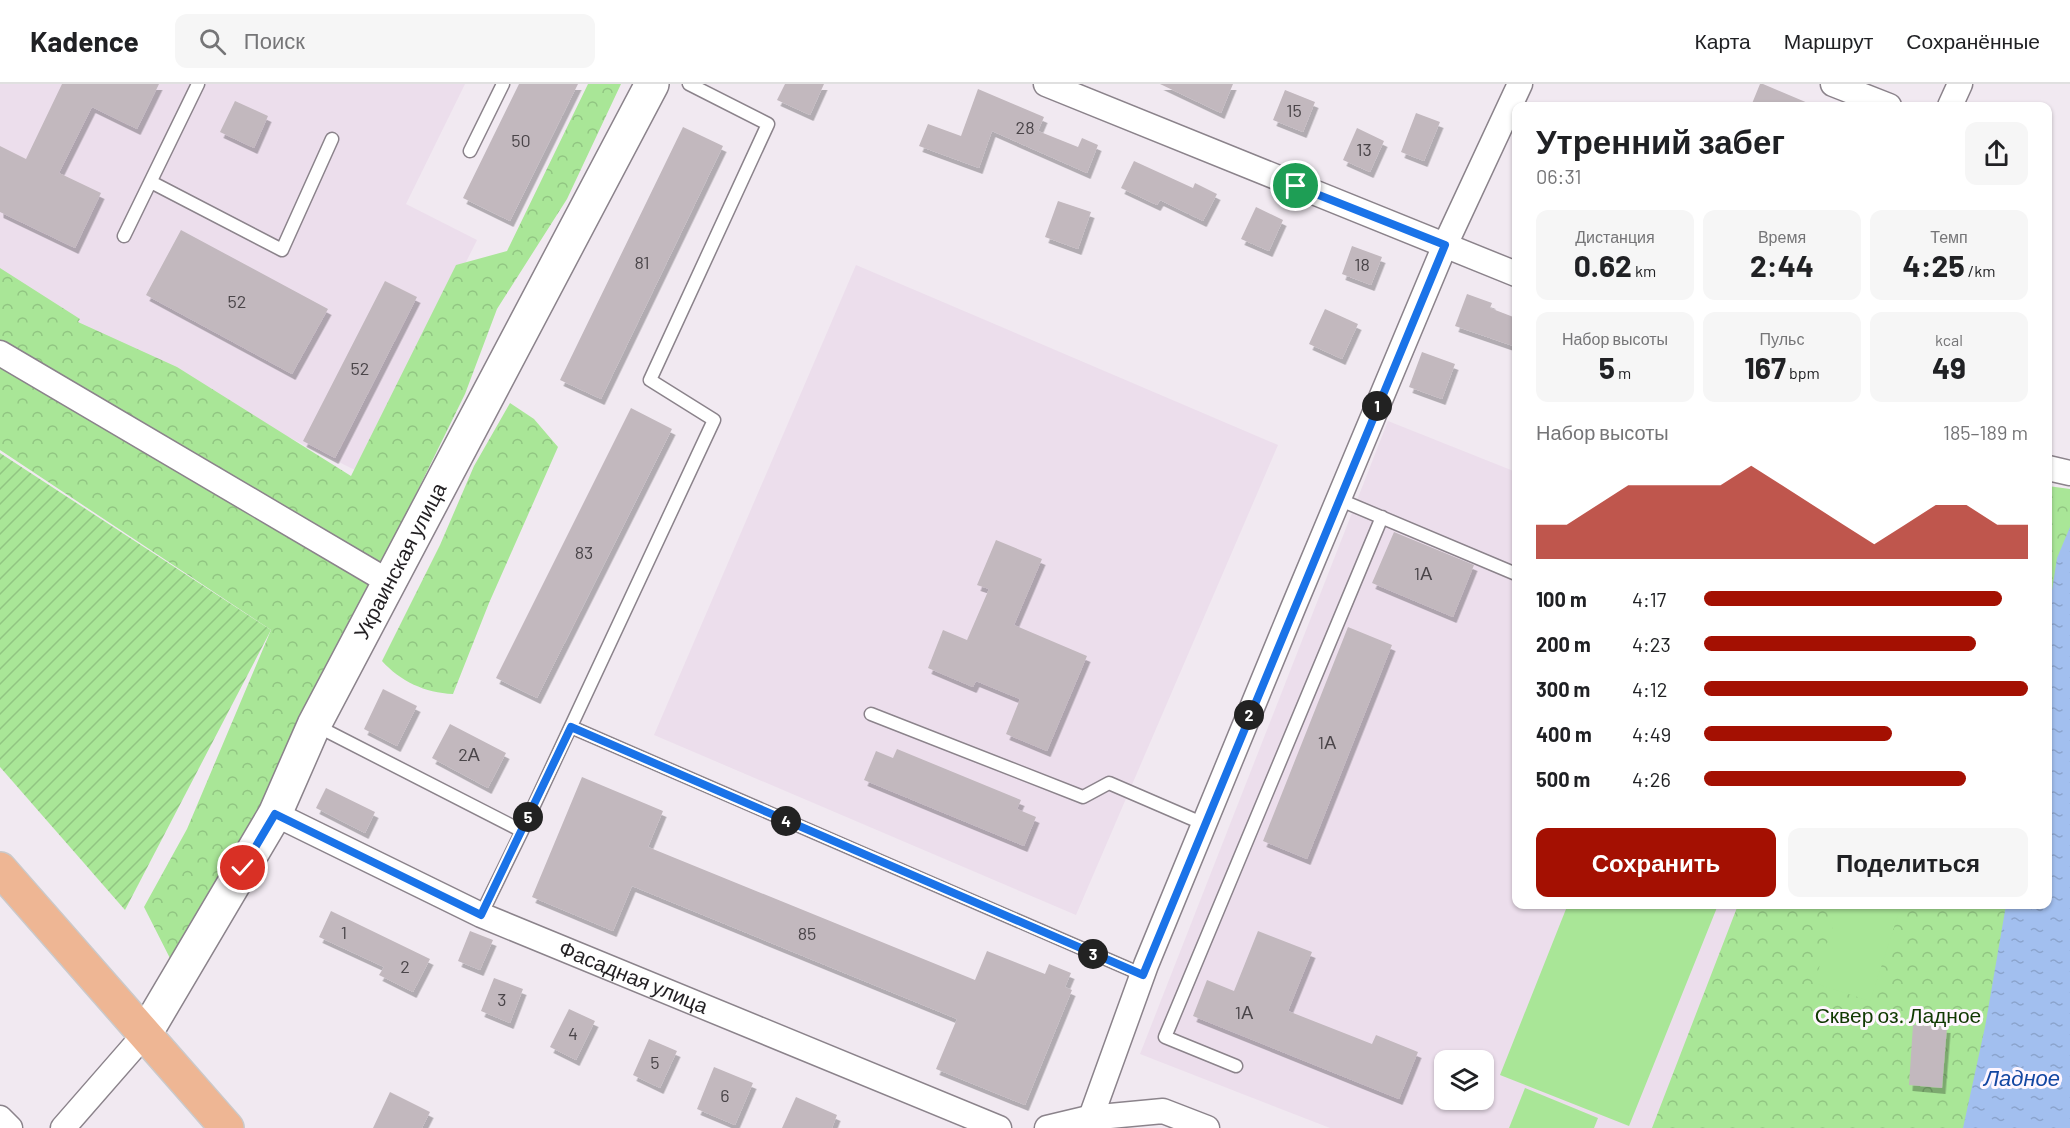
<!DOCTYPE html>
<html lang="ru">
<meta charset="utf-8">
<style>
body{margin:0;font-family:Barlow,sans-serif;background:#f6f6f6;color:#202124;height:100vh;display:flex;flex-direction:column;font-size:22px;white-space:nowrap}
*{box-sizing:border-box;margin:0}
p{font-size:20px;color:#757577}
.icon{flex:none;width:33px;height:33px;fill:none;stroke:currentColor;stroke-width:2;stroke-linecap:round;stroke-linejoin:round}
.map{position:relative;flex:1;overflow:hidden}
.drawer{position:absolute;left:1512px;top:18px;width:540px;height:807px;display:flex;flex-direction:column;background:#fff;border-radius:12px;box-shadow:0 2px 4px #0004}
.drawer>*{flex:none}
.fabs{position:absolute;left:1434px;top:966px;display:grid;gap:12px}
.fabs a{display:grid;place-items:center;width:60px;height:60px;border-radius:12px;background:#fff;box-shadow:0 2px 4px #0004;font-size:30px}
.pin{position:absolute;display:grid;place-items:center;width:51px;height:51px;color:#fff;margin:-26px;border:3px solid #fff;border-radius:50%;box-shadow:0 2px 6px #0007}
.km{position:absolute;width:30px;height:30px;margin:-15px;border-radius:50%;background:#222;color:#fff;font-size:16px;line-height:30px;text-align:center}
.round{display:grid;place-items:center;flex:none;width:63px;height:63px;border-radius:12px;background:#f6f6f6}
.head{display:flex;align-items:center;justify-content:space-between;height:102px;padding:0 24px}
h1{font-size:33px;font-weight:700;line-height:45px}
.stats{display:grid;grid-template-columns:repeat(3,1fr);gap:9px;height:102px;padding:6px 24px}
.stats div{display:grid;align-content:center;border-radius:12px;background:#f6f6f6;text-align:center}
.stats b{font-size:30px;font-weight:700}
.stats small{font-size:16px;font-weight:400}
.stats p{font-size:16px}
.chart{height:168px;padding:12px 24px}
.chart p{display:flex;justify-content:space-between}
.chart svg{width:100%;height:108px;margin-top:6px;fill:#a41002;opacity:.7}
.button{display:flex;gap:12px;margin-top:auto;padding:12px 24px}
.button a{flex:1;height:69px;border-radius:12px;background:#a41002;color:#fff;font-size:24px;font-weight:700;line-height:69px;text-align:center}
.button a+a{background:#f6f6f6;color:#202124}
ul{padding:0 24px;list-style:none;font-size:20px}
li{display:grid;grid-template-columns:96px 72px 1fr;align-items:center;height:45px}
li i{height:15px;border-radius:8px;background:#a41002}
header{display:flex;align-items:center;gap:36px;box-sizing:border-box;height:84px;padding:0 30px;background:#fff;border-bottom:2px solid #e0e0e0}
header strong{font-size:28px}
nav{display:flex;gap:33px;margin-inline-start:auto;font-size:21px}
.search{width:420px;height:54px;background:#f6f6f6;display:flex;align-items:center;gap:15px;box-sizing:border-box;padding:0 21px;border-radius:12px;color:#757577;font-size:22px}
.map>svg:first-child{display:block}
.built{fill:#ecdeec;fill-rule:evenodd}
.forest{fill:url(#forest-crowns)}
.garden{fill:url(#garden-furrows)}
.pitch{fill:#a9e697}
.water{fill:url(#water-ripples)}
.building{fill:#c2b8be;filter:url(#shadow)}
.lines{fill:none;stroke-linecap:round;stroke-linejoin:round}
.service-casing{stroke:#8b838b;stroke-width:15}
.minor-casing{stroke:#8b838b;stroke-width:27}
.secondary-casing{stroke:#8b838b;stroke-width:36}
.primary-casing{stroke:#cac9ca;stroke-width:36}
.service{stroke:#fff;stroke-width:12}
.minor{stroke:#fff;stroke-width:24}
.secondary{stroke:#fff;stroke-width:33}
.primary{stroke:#eeb694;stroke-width:33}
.route-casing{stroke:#fff;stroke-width:12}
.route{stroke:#1a73e8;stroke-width:8}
.labels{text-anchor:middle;stroke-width:6;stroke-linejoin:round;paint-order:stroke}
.number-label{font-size:18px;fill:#4a4549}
.street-label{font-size:21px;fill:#221f22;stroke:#fff6ff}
.park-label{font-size:21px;fill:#103901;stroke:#fff6ff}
.water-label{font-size:22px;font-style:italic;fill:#1447a2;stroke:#fff6ff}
</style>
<header>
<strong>Kadence</strong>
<div class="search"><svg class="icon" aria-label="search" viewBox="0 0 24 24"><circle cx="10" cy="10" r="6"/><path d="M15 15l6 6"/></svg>Поиск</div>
<nav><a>Карта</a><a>Маршрут</a><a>Сохранённые</a></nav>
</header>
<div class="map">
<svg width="2070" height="1044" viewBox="0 0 2070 1044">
<defs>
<pattern id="forest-crowns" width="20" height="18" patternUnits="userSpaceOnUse" patternTransform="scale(1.5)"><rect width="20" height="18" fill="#a9e697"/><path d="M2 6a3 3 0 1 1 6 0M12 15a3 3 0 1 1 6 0" fill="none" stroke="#91c582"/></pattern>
<pattern id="garden-furrows" width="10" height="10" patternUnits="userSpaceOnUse" patternTransform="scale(1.5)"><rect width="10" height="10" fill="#a9e697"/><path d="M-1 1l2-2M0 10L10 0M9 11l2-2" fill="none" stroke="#91c582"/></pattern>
<pattern id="water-ripples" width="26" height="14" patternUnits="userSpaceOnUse" patternTransform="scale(1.5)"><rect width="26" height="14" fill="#a2bfef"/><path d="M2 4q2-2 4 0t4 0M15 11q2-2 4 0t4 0" fill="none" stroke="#8ba4cd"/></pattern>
<filter id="shadow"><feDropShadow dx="3.5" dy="6" stdDeviation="0" flood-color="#0004"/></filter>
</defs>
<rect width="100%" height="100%" fill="#f1e9f1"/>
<!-- built -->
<path class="built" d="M 0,0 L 465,0 L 406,120 L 477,156 L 361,389 L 0,210 Z
M 856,181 L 1278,361 L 1076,831 L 654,651 Z
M 1388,337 L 1516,388 L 1516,820 L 1741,821 L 1653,1044 L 1330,1044 L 1140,970 ZM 1444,976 L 1484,976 L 1484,1016 L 1444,1016 Z"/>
<!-- forest -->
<path class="forest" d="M 588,0 L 621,0 L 567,115 L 497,225 L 465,310 L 179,892 L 144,823 L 187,745 L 271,546 L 0,366 L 0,184 L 80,235 L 78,238 L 177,283 L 351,392 L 456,181 L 507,167 Z
M 510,319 L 534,335 L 558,363 L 489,519 L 453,610 C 425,609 400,597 382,577 L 440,461 L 474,382 Z
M 2048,402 L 2070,405 L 2070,1044 L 1652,1044 L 1738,821 L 2048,820 Z"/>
<!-- garden -->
<path class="garden" d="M 0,369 L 271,546 L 125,826 L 0,683 Z"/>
<!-- pitch -->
<path class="pitch" d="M 1568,820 L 1718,821 L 1629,1042 L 1500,991 Z
M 1840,821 L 1888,821 L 1900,825 L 1870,917 L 1814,899 Z
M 1525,1004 L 1598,1034 L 1594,1044 L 1509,1044 Z"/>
<!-- water -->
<path class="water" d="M 2070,443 L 2070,1044 L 1963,1044 L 1985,943 L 2006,821 L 2048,820 L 2048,533 L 2057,474 Z"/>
<!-- building -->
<path class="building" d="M 62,0 L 159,0 L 137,45 L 92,23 L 59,89 L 101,109 L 75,164 L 0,128 L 0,62 L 26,75 Z
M 519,0 L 578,0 L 510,137 L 463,114 Z
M 785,0 L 824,0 L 810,31 L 777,16 Z
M 1160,0 L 1233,0 L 1221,29 Z
M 1760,0 L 1763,0 L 1815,22 L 1751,22 Z
M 978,5 L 1044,33 L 1038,47 L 1078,63 L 1082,54 L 1098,61 L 1087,89 L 992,47 L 979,84 L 919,62 L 928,40 L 961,52 Z
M 1285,6 L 1315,18 L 1303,48 L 1273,36 Z
M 235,17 L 268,32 L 254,64 L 220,48 Z
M 1416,29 L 1440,38 L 1424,77 L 1401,68 Z
M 683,43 L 723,62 L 601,315 L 560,296 Z
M 1357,44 L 1384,57 L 1370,88 L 1343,76 Z
M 1134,77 L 1193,104 L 1195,99 L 1217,110 L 1203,137 L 1160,116 L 1157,121 L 1121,104 Z
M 1058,117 L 1091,128 L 1078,165 L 1045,153 Z
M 1256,123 L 1283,136 L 1269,167 L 1241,155 Z
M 181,146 L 328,225 L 292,290 L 146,211 Z
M 1352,162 L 1382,173 L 1371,201 L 1342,190 Z
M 385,197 L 417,213 L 335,374 L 303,357 Z
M 1467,210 L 1492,219 L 1490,224 L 1516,234 L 1516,263 L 1455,242 Z
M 1325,225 L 1358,240 L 1342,275 L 1309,260 Z
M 1422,268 L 1455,280 L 1442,315 L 1409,303 Z
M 631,324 L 672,345 L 537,614 L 496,594 Z
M 1394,448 L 1474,481 L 1453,533 L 1372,499 Z
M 996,456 L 1042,475 L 1014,541 L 1087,572 L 1047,667 L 1006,650 L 1020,615 L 976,597 L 973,603 L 928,584 L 943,546 L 967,556 L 989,505 L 977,501 Z
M 1348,543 L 1392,561 L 1307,775 L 1263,757 Z
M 383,605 L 417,622 L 397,662 L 364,645 Z
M 450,640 L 506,669 L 488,704 L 432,674 Z
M 897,665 L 1021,716 L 1017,725 L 1036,733 L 1024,762 L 864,696 L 876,667 L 893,674 Z
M 582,693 L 663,727 L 648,763 L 975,896 L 987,867 L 1045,890 L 1049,880 L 1071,889 L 1065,903 L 1072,906 L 1025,1021 L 936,985 L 957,935 L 632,802 L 613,847 L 532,813 Z
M 326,704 L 375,728 L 365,749 L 316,724 Z
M 331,827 L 430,875 L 413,908 L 379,891 L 384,883 L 319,853 Z
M 470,847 L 493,856 L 480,886 L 458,877 Z
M 1258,847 L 1312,868 L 1288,927 L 1372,960 L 1376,951 L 1418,968 L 1399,1015 L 1193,932 L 1207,896 L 1234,907 Z
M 494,894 L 523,905 L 510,939 L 481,927 Z
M 569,925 L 595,937 L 576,976 L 550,963 Z
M 1913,941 L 1947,943 L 1942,1004 L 1909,1001 Z
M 649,955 L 677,967 L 660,1004 L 633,991 Z
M 714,983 L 753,999 L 735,1041 L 697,1025 Z
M 390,1008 L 430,1028 L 422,1044 L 373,1044 Z
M 796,1013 L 837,1031 L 832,1044 L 782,1044 Z"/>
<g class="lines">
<!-- service casing -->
<g class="service-casing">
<path id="service" d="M 470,67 L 503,0
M 151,98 L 282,166 L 332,55
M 124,152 L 198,0
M 1338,415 L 1516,490
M 871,630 L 1083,713 L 1109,699 L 1204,740
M 315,641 L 522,747 L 481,831
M 571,643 L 1143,891
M 522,747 L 714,336 L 650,296 L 768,40 L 689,0
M 1236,982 L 1165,953 L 1382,433"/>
</g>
<!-- minor casing -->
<g class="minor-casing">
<g id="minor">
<path d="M 1046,0 L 1516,190"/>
<path d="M 1833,0 L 1889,22"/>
<path d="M 1950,22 L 1960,0"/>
<path d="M 0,269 L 389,498"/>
<path d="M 2048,384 L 2070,389"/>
<path id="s1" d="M 275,730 L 481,831 L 999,1044"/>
<path d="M 0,1034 L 10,1044"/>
<path d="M 63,1044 L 145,950"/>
<path d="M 1047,1044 L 1089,1034 L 1163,1027 L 1207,1044"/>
<path d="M 1087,1044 L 1146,881 L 1293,524 L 1445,161 L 1520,0"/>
</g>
</g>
<!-- secondary casing -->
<g class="secondary-casing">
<g id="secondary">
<path id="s2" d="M 145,950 L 275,730 L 314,641 L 652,0"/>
</g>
</g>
<!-- primary casing -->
<g class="primary-casing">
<path id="primary" d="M 0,785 L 227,1044"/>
</g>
<!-- service -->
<use href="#service" class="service"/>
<!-- minor -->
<use href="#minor" class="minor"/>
<!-- secondary -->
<use href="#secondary" class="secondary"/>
<!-- primary -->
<use href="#primary" class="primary"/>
</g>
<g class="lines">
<!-- route casing -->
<g class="route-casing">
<path id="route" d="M 243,784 L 275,730 L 481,831 L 571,643 L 1143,891 L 1445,161 L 1296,102"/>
</g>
<!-- route -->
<use href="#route" class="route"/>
</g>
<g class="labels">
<!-- number labels -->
<g class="number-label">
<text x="1294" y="33">15</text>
<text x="1025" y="50">28</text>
<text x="521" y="63">50</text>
<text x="1364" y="72">13</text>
<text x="642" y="185">81</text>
<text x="1362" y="187">18</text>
<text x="237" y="224">52</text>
<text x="360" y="291">52</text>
<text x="584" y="475">83</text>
<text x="1423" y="496">1А</text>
<text x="1327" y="665">1А</text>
<text x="469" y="677">2А</text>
<text x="344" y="855">1</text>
<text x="807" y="856">85</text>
<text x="405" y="889">2</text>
<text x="502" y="922">3</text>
<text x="1244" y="935">1А</text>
<text x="573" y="956">4</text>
<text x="655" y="985">5</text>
<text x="725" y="1018">6</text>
</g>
<!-- street labels -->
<g class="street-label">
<text dy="7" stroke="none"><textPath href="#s2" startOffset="538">Украинская улица</textPath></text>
<text dy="7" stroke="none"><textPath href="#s1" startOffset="394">Фасадная улица</textPath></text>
</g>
<!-- park labels -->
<g class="park-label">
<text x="1898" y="939">Сквер оз. Ладное</text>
</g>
<!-- water labels -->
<g class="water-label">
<text x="2022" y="1002">Ладное</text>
</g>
</g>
</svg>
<div class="fabs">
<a><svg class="icon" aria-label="layers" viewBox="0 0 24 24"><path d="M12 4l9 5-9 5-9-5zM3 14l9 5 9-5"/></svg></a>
</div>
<div class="pin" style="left:1296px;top:102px;background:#1e9e55"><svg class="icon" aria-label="arrive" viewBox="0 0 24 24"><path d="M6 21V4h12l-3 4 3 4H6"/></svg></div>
<div class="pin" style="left:243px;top:784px;background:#d93025"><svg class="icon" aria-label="check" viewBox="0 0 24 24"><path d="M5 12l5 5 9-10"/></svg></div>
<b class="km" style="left:1377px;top:322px">1</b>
<b class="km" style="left:1249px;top:631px">2</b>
<b class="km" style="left:1093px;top:870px">3</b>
<b class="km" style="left:786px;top:737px">4</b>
<b class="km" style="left:528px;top:733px">5</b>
<section class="drawer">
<div class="head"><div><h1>Утренний забег</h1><p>06:31</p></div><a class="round"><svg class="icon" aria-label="share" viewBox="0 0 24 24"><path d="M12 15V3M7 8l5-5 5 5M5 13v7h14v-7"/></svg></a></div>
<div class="stats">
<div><p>Дистанция</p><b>0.62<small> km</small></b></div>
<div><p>Время</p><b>2:44</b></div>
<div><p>Темп</p><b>4:25<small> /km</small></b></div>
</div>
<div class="stats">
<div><p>Набор высоты</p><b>5<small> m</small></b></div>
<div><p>Пульс</p><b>167<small> bpm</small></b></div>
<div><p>kcal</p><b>49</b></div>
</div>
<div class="chart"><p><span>Набор высоты</span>185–189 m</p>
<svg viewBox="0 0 160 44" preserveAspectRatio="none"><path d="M0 44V30L10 30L20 22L30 14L40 14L50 14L60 14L70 6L80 14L90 22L100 30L110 38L120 30L130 22L140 22L150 30L160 30V44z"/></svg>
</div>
<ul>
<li><b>100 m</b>4:17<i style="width:92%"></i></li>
<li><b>200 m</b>4:23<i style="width:84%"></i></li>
<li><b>300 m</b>4:12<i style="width:100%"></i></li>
<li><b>400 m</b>4:49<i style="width:58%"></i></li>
<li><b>500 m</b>4:26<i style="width:81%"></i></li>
</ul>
<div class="button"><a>Сохранить</a><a>Поделиться</a></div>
</section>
</div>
